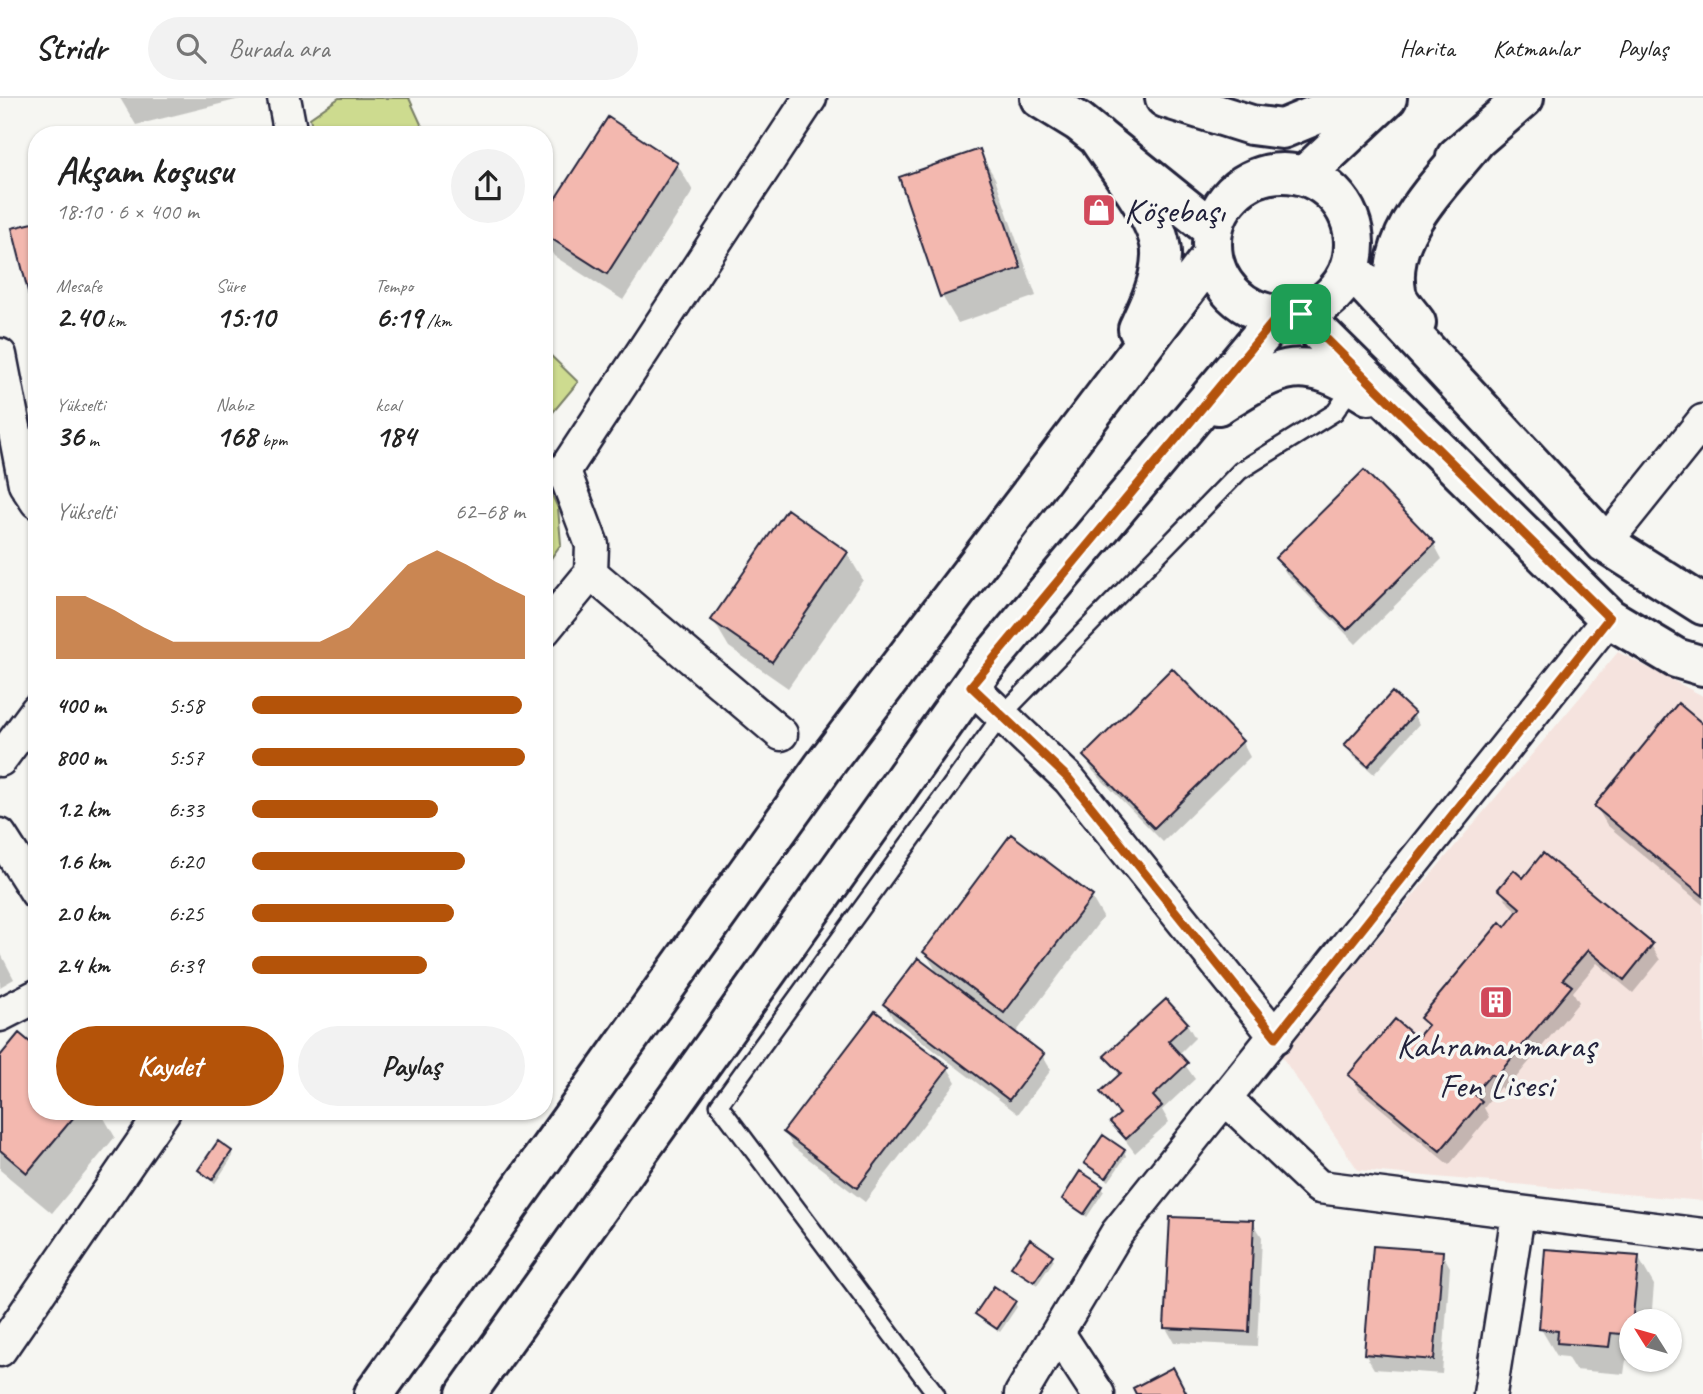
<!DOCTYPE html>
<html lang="tr">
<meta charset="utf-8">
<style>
body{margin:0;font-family:Caveat,sans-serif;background:#f2f2f2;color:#222;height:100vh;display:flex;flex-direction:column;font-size:26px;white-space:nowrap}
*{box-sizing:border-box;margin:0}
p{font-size:23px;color:#767676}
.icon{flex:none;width:38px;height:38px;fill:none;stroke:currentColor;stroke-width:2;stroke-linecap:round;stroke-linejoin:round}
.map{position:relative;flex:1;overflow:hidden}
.panel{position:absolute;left:28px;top:28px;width:525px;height:994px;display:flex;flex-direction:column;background:#fff;border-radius:28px;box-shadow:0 2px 5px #0004}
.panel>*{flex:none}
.needle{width:46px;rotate:307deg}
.controls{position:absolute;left:1619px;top:1211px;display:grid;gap:14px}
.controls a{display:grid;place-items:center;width:63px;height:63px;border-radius:50%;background:#fff;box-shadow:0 2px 5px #0004;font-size:35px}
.pin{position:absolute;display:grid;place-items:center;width:60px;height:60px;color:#fff;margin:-30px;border-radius:14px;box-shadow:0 4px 10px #0006}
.round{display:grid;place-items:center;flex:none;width:74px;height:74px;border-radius:37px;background:#f2f2f2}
.overview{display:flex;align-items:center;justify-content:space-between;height:119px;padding:0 28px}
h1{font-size:38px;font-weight:600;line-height:52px}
.figures{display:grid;grid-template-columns:repeat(3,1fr);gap:10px;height:119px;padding:7px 28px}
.figures div{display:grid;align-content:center}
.figures b{font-size:30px;font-weight:600}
.figures small{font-size:19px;font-weight:400}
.figures p{font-size:19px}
.chart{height:196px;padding:14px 28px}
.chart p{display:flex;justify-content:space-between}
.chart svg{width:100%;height:126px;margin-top:7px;fill:#b45309;opacity:.7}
.action{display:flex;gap:14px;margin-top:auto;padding:14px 28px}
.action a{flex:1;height:80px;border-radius:42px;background:#b45309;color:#fff;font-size:28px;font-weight:600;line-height:80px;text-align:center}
.action a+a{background:#f2f2f2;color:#222}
ul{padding:0 28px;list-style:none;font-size:23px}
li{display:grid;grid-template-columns:112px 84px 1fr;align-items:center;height:52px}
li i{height:18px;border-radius:9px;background:#b45309}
header{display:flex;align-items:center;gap:42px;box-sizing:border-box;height:98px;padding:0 35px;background:#fff;border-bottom:2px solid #e0e0e0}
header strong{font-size:33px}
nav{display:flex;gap:38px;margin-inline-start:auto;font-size:24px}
.search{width:490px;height:63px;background:#f2f2f2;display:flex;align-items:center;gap:18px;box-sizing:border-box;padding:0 24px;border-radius:38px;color:#767676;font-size:26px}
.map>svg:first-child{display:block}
.built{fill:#f5e3de}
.green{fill:#cddb8f;stroke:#787e65;stroke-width:2}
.shadow{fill:#0003}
.building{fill:#f3b8af;stroke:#22223b;stroke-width:2}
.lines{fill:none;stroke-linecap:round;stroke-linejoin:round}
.lane-casing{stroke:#22223b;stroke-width:21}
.street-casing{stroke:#22223b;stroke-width:37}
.secondary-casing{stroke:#22223b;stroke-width:44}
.lane{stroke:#f6f6f2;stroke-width:16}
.street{stroke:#f6f6f2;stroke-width:32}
.secondary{stroke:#f6f6f2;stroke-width:38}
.route-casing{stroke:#fff;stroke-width:14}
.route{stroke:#b45309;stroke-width:9}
.labels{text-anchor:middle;stroke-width:7;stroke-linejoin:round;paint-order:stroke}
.poi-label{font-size:35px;fill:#22223b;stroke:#f6f6f2;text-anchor:start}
</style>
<header>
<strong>Stridr</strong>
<div class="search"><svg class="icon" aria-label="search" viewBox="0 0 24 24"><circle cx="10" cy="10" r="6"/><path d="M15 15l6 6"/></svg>Burada ara</div>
<nav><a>Harita</a><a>Katmanlar</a><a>Paylaş</a></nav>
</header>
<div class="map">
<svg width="1703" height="1296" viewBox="0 0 1703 1296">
<rect width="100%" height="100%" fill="#f6f6f2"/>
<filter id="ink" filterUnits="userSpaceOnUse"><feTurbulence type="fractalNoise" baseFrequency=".0143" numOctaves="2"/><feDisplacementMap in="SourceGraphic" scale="14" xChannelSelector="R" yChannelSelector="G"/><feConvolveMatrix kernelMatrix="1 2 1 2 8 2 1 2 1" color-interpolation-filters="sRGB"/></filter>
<g filter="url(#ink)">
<!-- built -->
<path class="built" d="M 1618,554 L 1703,598 L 1703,1103 L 1358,1072 L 1280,956 Z"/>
<!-- green -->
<path class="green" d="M 339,0 L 409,0 L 426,37 L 314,37 L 310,20 Z
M 544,251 L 578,284 L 544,325 Z
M 544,380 L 558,410 L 561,446 L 544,470 Z"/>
<!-- shadow -->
<path class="shadow" d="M 120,0 L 240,0 L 240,1 L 136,27 Z
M 979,53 L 995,80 L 1036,198 L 958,225 L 942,198 Z
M 677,66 L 693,93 L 623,202 L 554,158 L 544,141 L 544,122 Z
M 1434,446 L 1442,461 L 1356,546 L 1286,475 L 1277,460 Z
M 847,455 L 863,482 L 788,590 L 729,549 L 713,522 Z
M 1413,616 L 1419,626 L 1374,676 L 1352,657 L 1347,647 Z
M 1703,628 L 1703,807 L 1607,727 L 1596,708 Z
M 1242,644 L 1250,659 L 1163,744 L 1093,673 L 1085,658 Z
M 1012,739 L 1092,800 L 1103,819 L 1015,936 L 1042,957 L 1051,972 L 1018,1016 L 893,921 L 885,906 L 939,878 L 925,854 Z
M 1523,782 L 1651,847 L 1660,862 L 1633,895 L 1597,865 L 1573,894 L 1579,904 L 1505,993 L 1500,989 L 1484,1010 L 1489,1019 L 1449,1067 L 1359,992 L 1350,977 L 1418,942 L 1428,930 L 1422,920 L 1519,815 L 1509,806 L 1500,792 Z
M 0,854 L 14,881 L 0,889 Z
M 1187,926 L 1195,940 L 1178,957 L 1195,981 L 1162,1012 L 1169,1024 L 1135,1055 L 1112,1025 L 1119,1018 L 1103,995 L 1120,978 L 1106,958 Z
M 0,961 L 37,1013 L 100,1013 L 115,1039 L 52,1115 L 0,1072 Z
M 948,970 L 956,984 L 865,1104 L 793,1049 L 785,1034 Z
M 1124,1053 L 1126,1058 L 1109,1083 L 1086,1065 Z
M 231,1054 L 233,1058 L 215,1085 L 203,1076 L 200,1072 Z
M 1102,1089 L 1104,1093 L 1087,1119 L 1064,1101 Z
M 1253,1124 L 1262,1139 L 1257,1248 L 1174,1244 L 1166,1230 Z
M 1442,1155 L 1450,1169 L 1442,1276 L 1374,1271 L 1365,1256 Z
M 1051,1158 L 1054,1162 L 1037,1187 L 1014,1169 Z
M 1638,1159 L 1654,1187 L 1651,1223 L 1631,1223 L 1631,1262 L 1648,1264 L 1626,1262 L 1624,1276 L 1575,1272 L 1567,1259 L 1557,1258 L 1541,1231 Z
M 1015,1205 L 1017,1209 L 1000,1234 L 977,1216 Z"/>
<!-- building -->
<path class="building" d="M 608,19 L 678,65 L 607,176 L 544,136 L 544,118 Z
M 980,51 L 1021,170 L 940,199 L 899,79 Z
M 37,124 L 37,229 L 12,130 Z
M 1364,372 L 1435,445 L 1347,532 L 1275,460 Z
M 787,411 L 848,454 L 772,564 L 711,522 Z
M 1172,570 L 1243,643 L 1154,730 L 1083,658 Z
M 1392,594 L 1415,615 L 1368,668 L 1344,647 Z
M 1678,605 L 1703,626 L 1703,798 L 1594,708 Z
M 1011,736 L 1093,798 L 1004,915 L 923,854 Z
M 1543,755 L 1653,846 L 1624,882 L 1588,852 L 1563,881 L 1572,888 L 1496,979 L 1491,976 L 1474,996 L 1482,1003 L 1440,1053 L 1348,977 L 1395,921 L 1417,940 L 1428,927 L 1420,920 L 1500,824 L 1505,829 L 1520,810 L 1498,791 L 1514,772 L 1523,780 Z
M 918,860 L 1044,956 L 1009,1002 L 883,906 Z
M 1166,901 L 1188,925 L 1168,943 L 1188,965 L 1153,998 L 1162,1008 L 1126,1041 L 1110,1024 L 1120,1016 L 1100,994 L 1121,975 L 1104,958 Z
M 875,913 L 949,969 L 857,1090 L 783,1034 Z
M 19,935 L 37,950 L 37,1013 L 79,1013 L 27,1075 L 0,1052 L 0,958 Z
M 1103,1037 L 1125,1052 L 1106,1080 L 1084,1065 Z
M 218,1043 L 232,1053 L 212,1082 L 198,1072 Z
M 1080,1073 L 1103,1088 L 1084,1116 L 1062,1101 Z
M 1170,1119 L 1254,1122 L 1249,1234 L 1164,1230 Z
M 1030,1141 L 1053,1157 L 1034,1184 L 1011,1169 Z
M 1373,1148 L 1443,1153 L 1434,1262 L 1364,1256 Z
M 1545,1151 L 1639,1158 L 1631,1237 L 1611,1235 L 1609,1249 L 1557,1245 L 1558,1233 L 1539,1231 Z
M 994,1188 L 1016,1203 L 997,1231 L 975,1216 Z
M 1173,1269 L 1187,1296 L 1136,1296 L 1133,1290 Z"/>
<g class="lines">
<!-- lane casing -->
<g class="lane-casing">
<path id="lane" d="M 936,1296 L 719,1007 L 1002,617 L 1240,373 L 1335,314 L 1353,288"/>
</g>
<!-- street casing -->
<g class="street-casing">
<path id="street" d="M 284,0 L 291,37
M 0,257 L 25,386 L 37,404
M 1605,445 L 1703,323
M 591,475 L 781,636
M 544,532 L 591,475 L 592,447 L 564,373 L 810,0
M 971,588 L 1069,681 L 1276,939
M 0,662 L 37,612
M 0,737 L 37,795
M 0,917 L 37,898
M 1226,1001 L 1319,1089 L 1703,1137
M 1058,1235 L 1098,1296
M 0,1252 L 164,1013
M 1021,1296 L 1117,1135 L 1609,520
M 1490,1296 L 1518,1116"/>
</g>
<!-- secondary casing -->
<g class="secondary-casing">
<path id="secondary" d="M 1040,0 L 1079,24 L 1213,132
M 1165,0 L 1251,27 L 1282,31 L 1357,0
M 1097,38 C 1116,68 1163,124 1161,158 C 1160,185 1149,207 1138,231
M 1456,59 L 1524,0
M1212 146a71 71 0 1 1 142 0a71 71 0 1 1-142 0Z
M 1305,77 L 1387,0
M 1351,171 L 1605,445 L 1703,507
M 1301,216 L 1609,520 L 1676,560 L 1703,568
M 1416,225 C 1410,216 1397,204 1396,193 C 1386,134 1442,85 1475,43
M 1218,307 C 1282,267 1300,254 1369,297
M 374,1296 L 823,669 L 1212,157
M 466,1296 L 984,569 L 1278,218"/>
</g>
<!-- lane -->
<use href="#lane" class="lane"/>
<!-- street -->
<use href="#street" class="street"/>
<!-- secondary -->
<use href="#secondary" class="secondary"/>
</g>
</g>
<g class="lines" filter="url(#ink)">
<!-- route casing -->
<g class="route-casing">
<path id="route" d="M 1301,216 L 1609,520 L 1276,939 L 1069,681 L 971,588 L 1278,218 Z"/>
</g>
<!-- route -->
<use href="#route" class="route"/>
</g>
<!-- icons -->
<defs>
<g id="shop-square" transform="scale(1.75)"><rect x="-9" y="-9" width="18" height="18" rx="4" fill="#d1495b" stroke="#f6f6f2"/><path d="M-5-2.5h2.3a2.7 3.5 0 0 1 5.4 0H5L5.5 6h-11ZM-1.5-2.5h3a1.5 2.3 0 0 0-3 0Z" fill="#fff"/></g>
<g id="building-square" transform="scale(1.75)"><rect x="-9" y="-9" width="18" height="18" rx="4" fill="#d1495b" stroke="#f6f6f2"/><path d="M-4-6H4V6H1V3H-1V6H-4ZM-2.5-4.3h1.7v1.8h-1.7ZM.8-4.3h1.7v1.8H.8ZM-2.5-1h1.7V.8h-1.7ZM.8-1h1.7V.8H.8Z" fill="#fff"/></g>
</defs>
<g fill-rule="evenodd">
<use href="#shop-square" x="1099" y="112"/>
<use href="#building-square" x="1496" y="904"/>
</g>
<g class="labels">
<!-- poi labels -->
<g class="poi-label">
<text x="1124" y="124">Köşebaşı</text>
<text x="1496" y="959" text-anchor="middle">Kahramanmaraş<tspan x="1496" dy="40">Fen Lisesi</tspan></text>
</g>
</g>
</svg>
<div class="controls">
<a><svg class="needle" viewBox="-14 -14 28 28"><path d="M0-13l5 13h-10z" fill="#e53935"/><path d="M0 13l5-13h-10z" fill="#767676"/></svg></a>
</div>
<div class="pin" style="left:1301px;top:216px;background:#1e9e55"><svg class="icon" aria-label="arrive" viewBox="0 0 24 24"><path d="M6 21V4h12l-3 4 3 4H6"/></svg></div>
<section class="panel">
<div class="overview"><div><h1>Akşam koşusu</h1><p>18:10 · 6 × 400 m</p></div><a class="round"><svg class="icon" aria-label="share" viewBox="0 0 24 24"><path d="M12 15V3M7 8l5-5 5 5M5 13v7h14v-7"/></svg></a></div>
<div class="figures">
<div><p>Mesafe</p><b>2.40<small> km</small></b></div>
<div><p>Süre</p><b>15:10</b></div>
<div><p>Tempo</p><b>6:19<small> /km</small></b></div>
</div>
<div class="figures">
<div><p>Yükselti</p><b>36<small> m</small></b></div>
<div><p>Nabız</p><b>168<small> bpm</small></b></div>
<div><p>kcal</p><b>184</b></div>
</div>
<div class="chart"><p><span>Yükselti</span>62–68 m</p>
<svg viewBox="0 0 160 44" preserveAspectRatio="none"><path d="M0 44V22L10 22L20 27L30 33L40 38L50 38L60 38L70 38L80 38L90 38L100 33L110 22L120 11L130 6L140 11L150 17L160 22V44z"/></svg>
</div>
<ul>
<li><b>400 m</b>5:58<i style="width:99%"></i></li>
<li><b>800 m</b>5:57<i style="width:100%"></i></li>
<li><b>1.2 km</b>6:33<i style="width:68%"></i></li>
<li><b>1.6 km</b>6:20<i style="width:78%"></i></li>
<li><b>2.0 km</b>6:25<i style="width:74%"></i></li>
<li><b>2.4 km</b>6:39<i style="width:64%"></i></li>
</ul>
<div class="action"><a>Kaydet</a><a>Paylaş</a></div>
</section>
</div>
